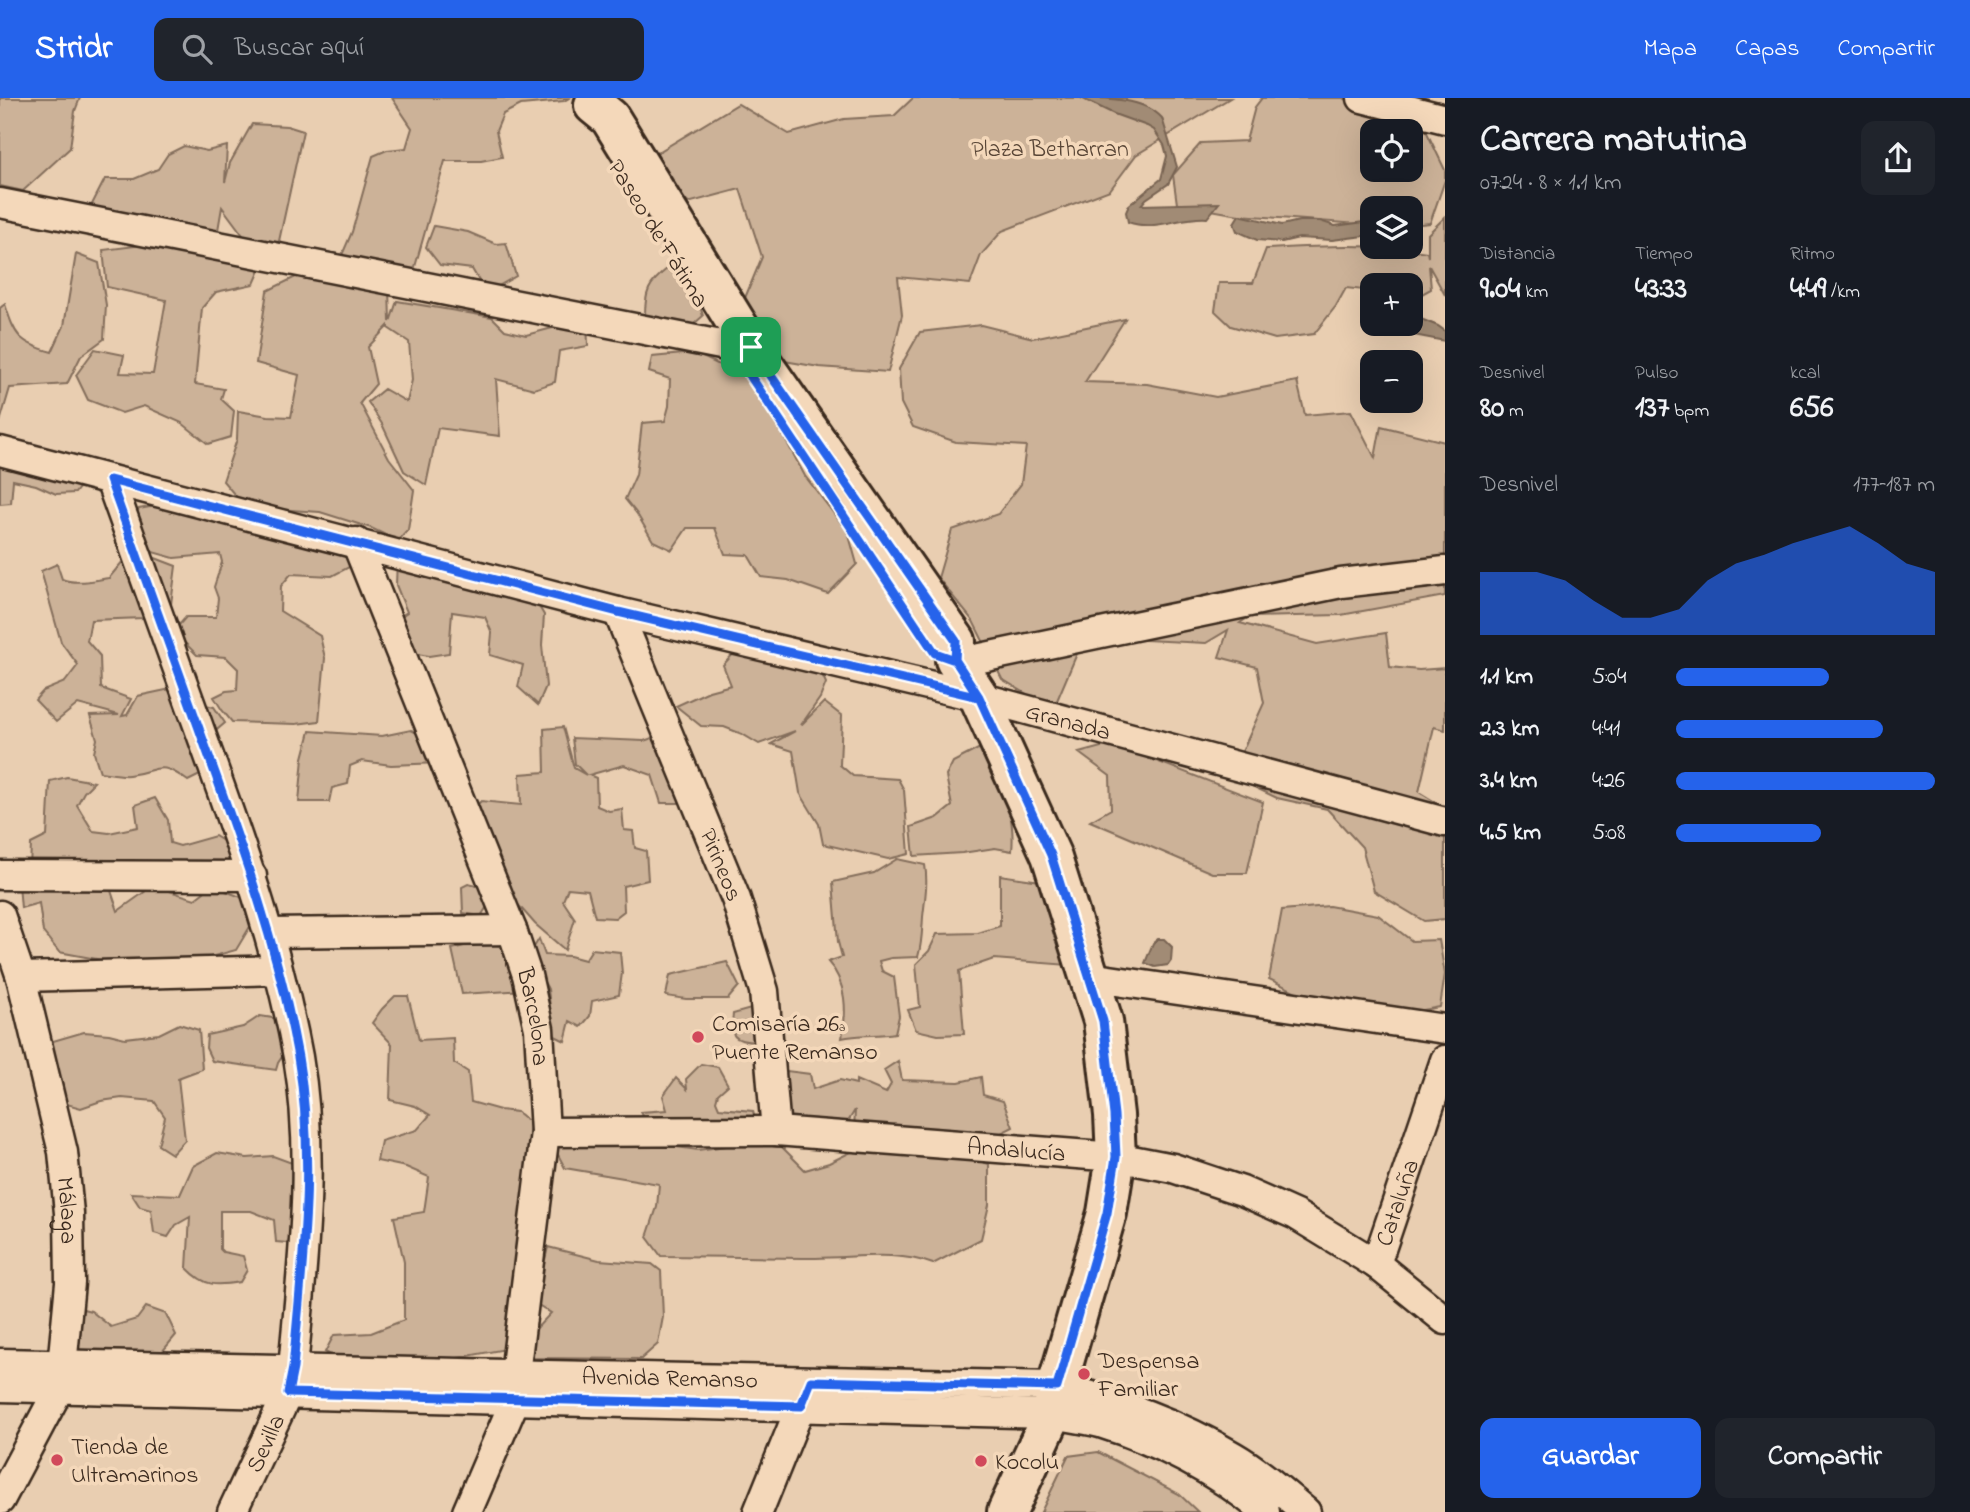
<!DOCTYPE html>
<html lang="es">
<meta charset="utf-8">
<style>
body{margin:0;font-family:"Indie Flower",sans-serif;background:#20242c;color:#f1f3f6;height:100vh;display:flex;flex-direction:column;font-size:26px;white-space:nowrap}
*{box-sizing:border-box;margin:0}
p{font-size:23px;color:#9ea1a6}
.icon{flex:none;width:38px;height:38px;fill:none;stroke:currentColor;stroke-width:2;stroke-linecap:round;stroke-linejoin:round}
.map{position:relative;flex:1;overflow:hidden}
.side{display:flex;flex-direction:column;background:#171b24;width:525px}
.side>*{flex:none}
.fabs{position:absolute;left:1360px;top:21px;display:grid;gap:14px}
.fabs a{display:grid;place-items:center;width:63px;height:63px;border-radius:14px;background:#171b24;box-shadow:0 7px 28px #0002;font-size:35px}
.pin{position:absolute;display:grid;place-items:center;width:60px;height:60px;color:#fff;margin:-30px;border-radius:14px;box-shadow:0 4px 10px #0006}
.round{display:grid;place-items:center;flex:none;width:74px;height:74px;border-radius:14px;background:#20242c}
.summary{display:flex;align-items:center;justify-content:space-between;height:119px;padding:0 35px}
h1{font-size:38px;font-weight:700;line-height:52px}
.figures{display:grid;grid-template-columns:repeat(3,1fr);gap:10px;height:119px;padding:7px 35px}
.figures div{display:grid;align-content:center}
.figures b{font-size:30px;font-weight:700}
.figures small{font-size:19px;font-weight:400}
.figures p{font-size:19px}
.chart{height:196px;padding:14px 35px}
.chart p{display:flex;justify-content:space-between}
.chart svg{width:100%;height:126px;margin-top:7px;fill:#2563eb;opacity:.7}
.cta{display:flex;gap:14px;margin-top:auto;padding:14px 35px}
.cta a{flex:1;height:80px;border-radius:14px;background:#2563eb;color:#fff;font-size:28px;font-weight:700;line-height:80px;text-align:center}
.cta a+a{background:#20242c;color:#f1f3f6}
ul{padding:0 35px;list-style:none;font-size:23px}
li{display:grid;grid-template-columns:112px 84px 1fr;align-items:center;height:52px}
li i{height:18px;border-radius:9px;background:#2563eb}
header{display:flex;align-items:center;gap:42px;box-sizing:border-box;height:98px;padding:0 35px;background:#2563eb;color:#fff}
header strong{font-size:33px}
nav{display:flex;gap:38px;margin-inline-start:auto;font-size:24px}
.search{width:490px;height:63px;background:#20242c;display:flex;align-items:center;gap:18px;box-sizing:border-box;padding:0 24px;border-radius:14px;color:#9ea1a6;font-size:26px}
main{display:flex;flex:1;min-height:0}
.map>svg:first-child{display:block}
.green{fill:#ccb298;stroke:#846e5b;stroke-width:2;fill-rule:evenodd}
.water{fill:#a18b74;stroke:#786452;stroke-width:2}
.lines{fill:none;stroke-linecap:round;stroke-linejoin:round}
.street-casing{stroke:#3b2a1e;stroke-width:33}
.secondary-casing{stroke:#3b2a1e;stroke-width:44}
.street{stroke:#f4d8ba;stroke-width:28}
.secondary{stroke:#f4d8ba;stroke-width:38}
.route-casing{stroke:#fff;stroke-width:14}
.route{stroke:#2563eb;stroke-width:9}
.poi-dot{fill:#d1495b;stroke:#f4d8ba;stroke-width:2.5}
.labels{text-anchor:middle;stroke-width:7;stroke-linejoin:round;paint-order:stroke}
.park-label{font-size:24px;fill:#584536;stroke:#f4d8ba}
.street-label{font-size:24px;fill:#3b2a1e;stroke:#f4d8ba}
.poi-label{font-size:24px;fill:#3b2a1e;stroke:#f4d8ba;text-anchor:start}
</style>
<header>
<strong>Stridr</strong>
<div class="search"><svg class="icon" aria-label="search" viewBox="0 0 24 24"><circle cx="10" cy="10" r="6"/><path d="M15 15l6 6"/></svg>Buscar aquí</div>
<nav><a>Mapa</a><a>Capas</a><a>Compartir</a></nav>
</header>
<main>
<div class="map">
<svg width="1445" height="1414" viewBox="0 0 1445 1414">
<rect width="100%" height="100%" fill="#e9ceb1"/>
<filter id="ink" filterUnits="userSpaceOnUse"><feTurbulence type="fractalNoise" baseFrequency=".0143" numOctaves="2"/><feDisplacementMap in="SourceGraphic" scale="14" xChannelSelector="R" yChannelSelector="G"/><feConvolveMatrix kernelMatrix="1 2 1 2 8 2 1 2 1" color-interpolation-filters="sRGB"/></filter>
<g filter="url(#ink)">
<!-- green -->
<path class="green" d="M 0,0 L 80,0 L 75,13 L 70,50 L 23,93 L 0,88 Z
M 392,0 L 569,0 L 564,3 L 521,7 L 503,16 L 496,33 L 502,59 L 481,63 L 445,63 L 413,176 L 365,170 L 342,157 L 352,134 L 373,58 L 387,52 L 406,50 L 412,30 Z
M 913,0 L 1230,0 L 1136,57 L 1110,92 L 1002,133 L 981,157 L 970,186 L 898,179 L 902,217 L 888,274 L 819,269 L 773,261 L 740,212 L 762,159 L 740,91 L 688,105 L 647,61 L 738,6 L 789,36 L 844,21 L 894,18 Z
M 1262,0 L 1343,0 L 1422,24 L 1445,72 L 1445,82 L 1430,125 L 1411,127 L 1410,110 L 1372,110 L 1372,127 L 1239,117 L 1177,106 L 1173,77 L 1201,45 L 1246,43 L 1255,9 ZM 1372,33 L 1410,33 L 1410,72 L 1372,72 Z
M 252,26 L 287,28 L 303,33 L 279,143 L 257,156 L 222,109 L 214,155 L 261,170 L 254,186 L 216,194 L 202,210 L 195,286 L 224,291 L 221,301 L 234,313 L 231,339 L 208,346 L 182,325 L 144,308 L 122,315 L 88,302 L 76,277 L 95,251 L 124,257 L 120,275 L 153,276 L 166,202 L 107,189 L 103,152 L 143,147 L 84,122 L 105,81 L 134,81 L 158,71 L 168,56 L 184,48 L 207,53 L 227,48 L 225,84 L 230,65 Z
M 1445,119 L 1445,197 L 1429,168 L 1431,191 L 1411,202 L 1410,187 L 1372,187 L 1372,193 L 1346,190 L 1336,208 L 1314,236 L 1275,241 L 1231,228 L 1215,213 L 1219,185 L 1253,185 L 1266,151 C 1321,148 1373,145 1427,154 L 1428,159 L 1428,136 Z
M 434,128 L 468,134 L 496,146 L 506,145 L 516,178 L 486,195 L 472,171 L 440,167 L 426,149 Z
M 76,156 L 99,165 L 106,207 L 104,241 L 81,258 L 67,286 L 10,290 L 0,324 L 0,210 L 5,206 C 15,238 19,245 52,254 L 64,228 Z
M 668,170 C 695,181 695,191 703,218 L 686,233 L 645,218 C 645,194 648,186 668,170 Z
M 310,172 L 389,190 L 390,224 L 397,203 L 492,219 L 505,232 L 526,237 L 587,221 L 588,248 L 559,253 L 555,284 L 534,291 L 496,281 L 500,338 L 438,330 L 426,387 L 404,373 L 382,326 L 368,304 L 384,291 L 407,304 L 412,282 L 409,244 L 388,230 L 388,228 L 368,249 L 376,286 L 360,305 L 389,360 L 414,392 L 408,432 L 398,443 L 371,430 L 320,414 L 245,409 L 223,383 L 237,341 L 238,313 L 268,318 L 291,319 L 299,277 L 256,265 L 267,193 Z
M 1125,221 L 1085,284 L 1147,286 L 1216,299 L 1297,283 L 1305,317 L 1351,313 L 1375,360 L 1381,328 L 1445,344 L 1445,498 L 1341,517 L 1249,519 L 1240,525 L 1317,546 L 1386,535 L 1390,569 L 1419,572 L 1445,570 L 1445,632 L 1434,629 L 1419,694 L 1445,710 L 1445,821 L 1424,823 L 1374,793 L 1362,749 L 1327,711 L 1277,700 L 1231,678 L 1264,605 L 1257,569 L 1219,559 L 1228,532 L 1206,545 L 1084,539 L 1053,612 L 1002,581 L 973,523 L 938,480 L 952,432 L 998,416 L 1021,386 L 1026,348 L 956,344 L 913,329 L 901,305 L 899,271 L 920,234 L 981,227 L 1033,240 Z
M 694,255 L 754,283 L 805,378 L 848,434 L 857,466 L 828,496 L 788,482 L 761,479 L 748,457 L 725,456 L 715,430 L 687,430 L 672,452 L 653,443 L 637,416 L 625,401 L 636,377 L 642,325 L 665,323 L 669,308 L 670,281 L 649,274 L 652,259 Z
M 0,359 L 85,382 L 75,395 L 56,396 L 36,387 L 13,382 L 11,405 L 0,406 Z
M 166,406 L 343,449 L 355,466 L 332,478 L 291,476 L 281,488 L 280,513 L 320,538 L 325,560 L 319,623 L 296,626 L 232,624 L 222,612 L 214,599 L 226,593 L 237,592 L 238,571 L 226,559 L 197,557 L 184,544 L 179,527 L 186,519 L 216,519 L 218,500 L 214,489 L 222,464 L 220,456 L 174,460 L 149,453 L 131,424 L 139,411 Z
M 150,458 L 176,468 L 170,514 L 139,495 L 143,520 L 91,522 L 87,543 L 100,558 L 101,590 L 131,601 L 122,618 L 127,617 L 138,598 L 175,590 L 189,603 L 214,609 L 225,625 L 211,637 L 206,674 L 188,683 C 157,660 159,674 129,677 C 120,678 109,675 100,674 L 94,655 L 97,641 L 90,618 L 119,617 L 78,606 L 56,624 L 35,602 L 43,593 L 65,584 L 78,567 L 61,544 L 41,473 L 57,466 L 62,481 C 76,487 94,482 109,480 L 123,463 L 135,484 Z
M 397,461 L 532,497 L 544,517 L 542,547 L 546,588 L 538,607 L 518,589 L 523,567 L 490,557 L 492,535 L 485,519 L 452,514 L 449,555 L 429,558 L 400,553 L 389,526 L 407,514 L 396,487 Z
M 736,553 L 819,570 L 826,585 L 820,600 L 801,627 L 824,604 L 842,618 L 840,667 L 853,678 L 898,681 L 904,692 L 909,756 L 888,761 L 823,746 L 819,726 L 800,695 L 793,653 L 771,646 L 795,633 L 759,646 L 742,636 L 724,629 L 701,628 L 676,608 L 709,593 L 731,587 L 723,567 Z
M 563,629 L 574,670 L 586,677 L 575,666 L 572,640 L 644,643 L 660,637 L 683,705 L 661,705 L 652,677 L 624,667 L 589,677 L 596,680 L 597,708 L 609,713 L 622,711 L 624,732 L 633,733 L 635,750 L 646,753 L 648,782 L 623,788 L 624,813 L 615,820 L 595,819 L 588,792 L 568,790 L 563,803 L 575,821 L 565,852 L 535,826 L 513,801 L 478,706 L 481,703 L 521,707 L 520,676 L 545,674 L 544,631 Z
M 411,632 L 430,641 L 439,665 L 391,667 L 362,663 L 350,668 L 348,686 L 332,690 L 329,704 L 299,704 L 303,660 L 310,633 L 382,638 Z
M 1112,646 L 1263,704 L 1247,775 L 1212,775 L 1090,723 L 1111,711 L 1110,678 L 1079,655 Z
M 986,647 C 1000,683 1016,714 1012,753 L 995,750 L 962,755 L 914,758 L 911,729 L 937,720 L 952,708 L 946,678 L 953,664 Z
M 67,679 L 94,684 L 84,694 L 77,707 L 93,733 L 109,735 L 138,729 L 135,707 L 155,700 L 168,722 L 170,745 L 180,748 L 215,738 L 234,750 L 231,762 L 190,773 L 108,784 L 118,813 L 153,788 L 195,801 L 212,788 L 241,799 L 254,822 L 236,852 L 185,866 L 102,862 L 59,854 L 43,834 L 39,805 L 21,810 L 19,787 L 30,771 L 31,746 L 47,738 L 50,683 Z
M 897,761 L 925,767 C 928,785 925,800 923,819 C 922,833 922,845 918,859 L 891,860 L 879,863 L 882,873 L 894,879 L 899,918 L 895,935 C 877,938 859,936 842,940 C 847,915 847,884 828,864 L 842,859 L 838,844 L 833,784 L 874,775 Z
M 1000,777 L 1040,783 L 1068,867 L 994,861 L 959,873 L 964,936 L 938,937 L 916,932 L 908,912 L 920,909 L 916,866 L 929,853 L 937,836 L 978,835 L 1000,828 Z
M 468,786 L 487,790 L 492,801 L 481,818 L 463,815 L 462,789 Z
M 1329,808 L 1378,817 L 1412,843 L 1439,842 L 1445,876 L 1440,909 L 1374,921 L 1317,904 L 1269,881 L 1282,812 Z
M 539,841 L 545,857 L 570,858 L 585,862 L 592,851 L 620,854 L 622,875 L 619,897 L 592,903 L 590,918 L 581,929 L 570,923 L 565,943 L 553,937 L 548,891 L 529,857 Z
M 480,844 L 507,849 L 525,892 L 462,896 L 452,851 Z
M 727,864 L 739,888 L 728,901 L 686,901 L 666,898 L 670,877 Z
M 395,898 L 408,898 L 419,942 L 453,940 L 454,965 L 468,974 L 471,1004 L 500,1012 L 517,1014 L 533,1027 L 506,1251 L 424,1266 L 344,1264 L 325,1254 L 334,1237 L 371,1235 L 404,1222 L 404,1164 L 394,1119 L 424,1114 L 429,1079 L 406,1069 L 377,1063 L 381,1043 L 417,1032 L 430,1017 L 415,1008 L 390,1002 L 392,946 L 372,925 L 382,911 Z
M 755,904 L 756,944 C 733,943 730,939 733,916 L 751,911 Z
M 260,918 L 279,921 L 290,947 L 278,965 L 276,972 L 212,963 L 206,950 L 207,937 L 243,929 Z
M 179,926 L 199,932 L 202,971 L 178,980 L 185,1042 L 172,1056 L 158,1047 L 165,1019 L 154,1003 L 122,1000 L 101,1003 L 81,1010 L 63,1005 L 49,958 L 53,943 L 84,934 L 109,936 L 125,940 L 159,936 Z
M 898,963 L 902,982 L 959,984 L 981,979 L 983,997 L 1003,1003 L 1013,1029 L 991,1040 L 965,1059 L 989,1066 L 989,1107 L 981,1141 L 933,1166 C 895,1152 856,1160 816,1160 C 764,1160 713,1158 661,1158 L 647,1139 L 657,1109 L 659,1086 L 565,1070 L 554,1049 L 579,1042 L 662,1047 L 698,1052 L 733,1047 L 781,1048 L 805,1072 L 829,1065 L 853,1053 L 855,1012 L 846,1027 L 789,1027 L 782,988 L 787,973 L 810,976 L 813,991 L 840,982 L 856,986 L 856,982 L 886,995 L 891,986 L 884,972 Z
M 701,966 L 718,969 L 728,987 L 718,996 L 716,1003 L 719,1010 L 753,1013 L 755,1022 L 648,1027 L 641,1014 L 667,1012 L 663,998 L 676,980 L 687,991 L 686,981 Z
M 217,1055 L 247,1060 L 273,1058 L 292,1065 L 301,1084 L 299,1146 L 276,1144 L 274,1122 L 251,1113 L 220,1113 L 220,1151 L 223,1154 L 243,1158 L 247,1172 L 240,1184 C 216,1188 205,1189 187,1170 L 190,1119 L 176,1127 L 168,1139 L 154,1135 L 151,1112 L 140,1109 L 131,1095 L 180,1097 L 193,1068 Z
M 548,1149 L 599,1162 L 652,1166 L 661,1173 L 663,1219 L 658,1246 L 641,1261 L 530,1260 L 531,1236 L 551,1215 L 535,1205 Z
M 75,1209 L 91,1213 L 111,1229 L 137,1221 L 146,1209 L 166,1216 L 176,1237 L 162,1254 L 151,1261 L 83,1263 L 76,1242 Z
M 1098,1354 L 1179,1396 L 1198,1414 L 1041,1414 L 1068,1358 Z"/>
<!-- water -->
<path class="water" d="M 1081,0 C 1106,0 1144,0 1162,20 L 1177,69 L 1168,86 L 1146,101 L 1141,107 L 1219,105 L 1207,120 C 1180,118 1156,134 1128,124 L 1126,114 L 1129,107 L 1161,81 L 1167,58 L 1164,47 L 1154,32 L 1147,28 L 1114,16 Z
M 1239,117 L 1282,127 L 1299,123 L 1320,123 L 1335,128 L 1372,123 L 1372,137 L 1332,142 L 1299,140 L 1282,144 L 1257,142 L 1237,133 L 1234,125 Z
M 1416,219 L 1438,228 L 1445,233 L 1445,243 L 1403,235 L 1406,226 L 1410,226 L 1411,221 Z
M 1158,841 L 1164,841 L 1172,849 L 1171,863 L 1168,867 L 1155,869 L 1145,865 L 1153,845 Z"/>
<g class="lines">
<!-- street casing -->
<g class="street-casing">
<g id="street">
<path d="M 1362,0 L 1445,21"/>
<path d="M 0,105 L 731,249 L 751,249"/>
<path id="s1" d="M 0,353 L 618,514 L 979,599 L 1445,724"/>
<path d="M 110,382 C 142,473 175,564 208,655 C 244,755 279,855 298,959 C 316,1063 302,1167 293,1271 L 288,1295 L 232,1414"/>
<path id="s2" d="M 356,444 L 512,832 L 527,877 L 539,931 L 545,1034 L 515,1276 L 515,1302 L 467,1414"/>
<path id="s3" d="M 618,514 L 736,801 L 764,893 L 776,1033"/>
<path d="M 957,565 L 1341,485 L 1445,473"/>
<path d="M 0,777 L 252,778"/>
<path id="s4" d="M 0,817 L 21,879 L 63,1054 L 69,1115 L 70,1185 L 60,1289 L 0,1402"/>
<path d="M 269,835 L 512,832"/>
<path d="M 21,879 L 278,872"/>
<path d="M 1089,879 L 1445,931"/>
<path id="s5" d="M 545,1034 L 776,1033 L 1116,1059 L 1173,1070 L 1242,1093 L 1296,1117 L 1376,1166 L 1445,1222"/>
<path id="s6" d="M 1376,1166 L 1445,962"/>
<path id="s7" d="M 0,1265 L 1057,1288 C 1119,1305 1178,1325 1233,1358 C 1259,1373 1282,1394 1306,1414"/>
<path d="M 0,1289 L 1052,1316 C 1068,1319 1085,1321 1100,1325 C 1158,1343 1219,1374 1265,1414"/>
<path d="M 758,1414 L 807,1293"/>
</g>
</g>
<!-- secondary casing -->
<g class="secondary-casing">
<path id="secondary" d="M 594,7 L 610,20 L 751,249 L 956,543 L 955,562 L 979,599 L 1051,757 L 1103,923 L 1114,1017 L 1116,1059 L 1107,1115 L 1057,1288 L 1052,1316 L 1007,1414"/>
</g>
<!-- street -->
<use href="#street" class="street"/>
<!-- secondary -->
<use href="#secondary" class="secondary"/>
</g>
</g>
<g class="lines" filter="url(#ink)">
<!-- route casing -->
<g class="route-casing">
<path id="route" d="M 751,249 L 956,543 L 955,562 L 979,599 L 618,514 L 110,382 C 142,471 174,561 206,650 C 243,752 279,853 298,959 C 316,1063 302,1167 293,1270 L 288,1295 L 801,1308 L 811,1283 L 1057,1289 L 1107,1115 L 1116,1059 L 1114,1017 L 1103,923 L 1051,757 L 979,599 L 957,565 L 955,562 L 935,555 L 731,249 L 751,249"/>
</g>
<!-- route -->
<use href="#route" class="route"/>
</g>
<!-- markers -->
<g class="poi-dot">
<circle cx="698" cy="939" r="7"/>
<circle cx="1084" cy="1276" r="7"/>
<circle cx="57" cy="1362" r="7"/>
<circle cx="981" cy="1363" r="7"/>
</g>
<g class="labels">
<!-- park labels -->
<g class="park-label">
<text x="1050" y="58">Plaza Betharran</text>
</g>
<!-- street labels -->
<g class="street-label">
<text transform="translate(659 135) rotate(58)" y="8">Paseo de Fátima</text>
<text dy="8" stroke="none"><textPath href="#s1" startOffset="1102">Granada</textPath></text>
<text dy="8" stroke="none"><textPath href="#s3" startOffset="273">Pirineos</textPath></text>
<text dy="8" stroke="none"><textPath href="#s2" startOffset="508">Barcelona</textPath></text>
<text dy="8" stroke="none"><textPath href="#s5" startOffset="472">Andalucía</textPath></text>
<text dy="8" stroke="none"><textPath href="#s6" startOffset="65">Cataluña</textPath></text>
<text dy="8" stroke="none"><textPath href="#s4" startOffset="304">Málaga</textPath></text>
<text dy="8" stroke="none"><textPath href="#s7" startOffset="670">Avenida Remanso</textPath></text>
<text transform="translate(265 1345) rotate(-65)" y="8">Sevilla</text>
</g>
<!-- poi labels -->
<g class="poi-label">
<text x="712" y="933">Comisaría 26ª<tspan x="712" dy="28">Puente Remanso</tspan></text>
<text x="1098" y="1270">Despensa<tspan x="1098" dy="28">Familiar</tspan></text>
<text x="71" y="1356">Tienda de<tspan x="71" dy="28">Ultramarinos</tspan></text>
<text x="995" y="1371">Kocolu</text>
</g>
</g>
</svg>
<div class="fabs">
<a><svg class="icon" aria-label="locate" viewBox="0 0 24 24"><circle cx="12" cy="12" r="6"/><path d="M12 2v4M12 18v4M2 12h4M18 12h4"/></svg></a>
<a><svg class="icon" aria-label="layers" viewBox="0 0 24 24"><path d="M12 4l9 5-9 5-9-5zM3 14l9 5 9-5"/></svg></a>
<a>+</a>
<a>−</a>
</div>
<div class="pin" style="left:751px;top:249px;background:#1e9e55"><svg class="icon" aria-label="arrive" viewBox="0 0 24 24"><path d="M6 21V4h12l-3 4 3 4H6"/></svg></div>
</div>
<section class="side">
<div class="summary"><div><h1>Carrera matutina</h1><p>07:24 · 8 × 1.1 km</p></div><a class="round"><svg class="icon" aria-label="share" viewBox="0 0 24 24"><path d="M12 15V3M7 8l5-5 5 5M5 13v7h14v-7"/></svg></a></div>
<div class="figures">
<div><p>Distancia</p><b>9.04<small> km</small></b></div>
<div><p>Tiempo</p><b>43:33</b></div>
<div><p>Ritmo</p><b>4:49<small> /km</small></b></div>
</div>
<div class="figures">
<div><p>Desnivel</p><b>80<small> m</small></b></div>
<div><p>Pulso</p><b>137<small> bpm</small></b></div>
<div><p>kcal</p><b>656</b></div>
</div>
<div class="chart"><p><span>Desnivel</span>177–187 m</p>
<svg viewBox="0 0 160 44" preserveAspectRatio="none"><path d="M0 44V22L10 22L20 22L30 25L40 32L50 38L60 38L70 35L80 25L90 19L100 16L110 12L120 9L130 6L140 12L150 19L160 22V44z"/></svg>
</div>
<ul>
<li><b>1.1 km</b>5:04<i style="width:59%"></i></li>
<li><b>2.3 km</b>4:41<i style="width:80%"></i></li>
<li><b>3.4 km</b>4:26<i style="width:100%"></i></li>
<li><b>4.5 km</b>5:08<i style="width:56%"></i></li>
</ul>
<div class="cta"><a>Guardar</a><a>Compartir</a></div>
</section>
</main>
